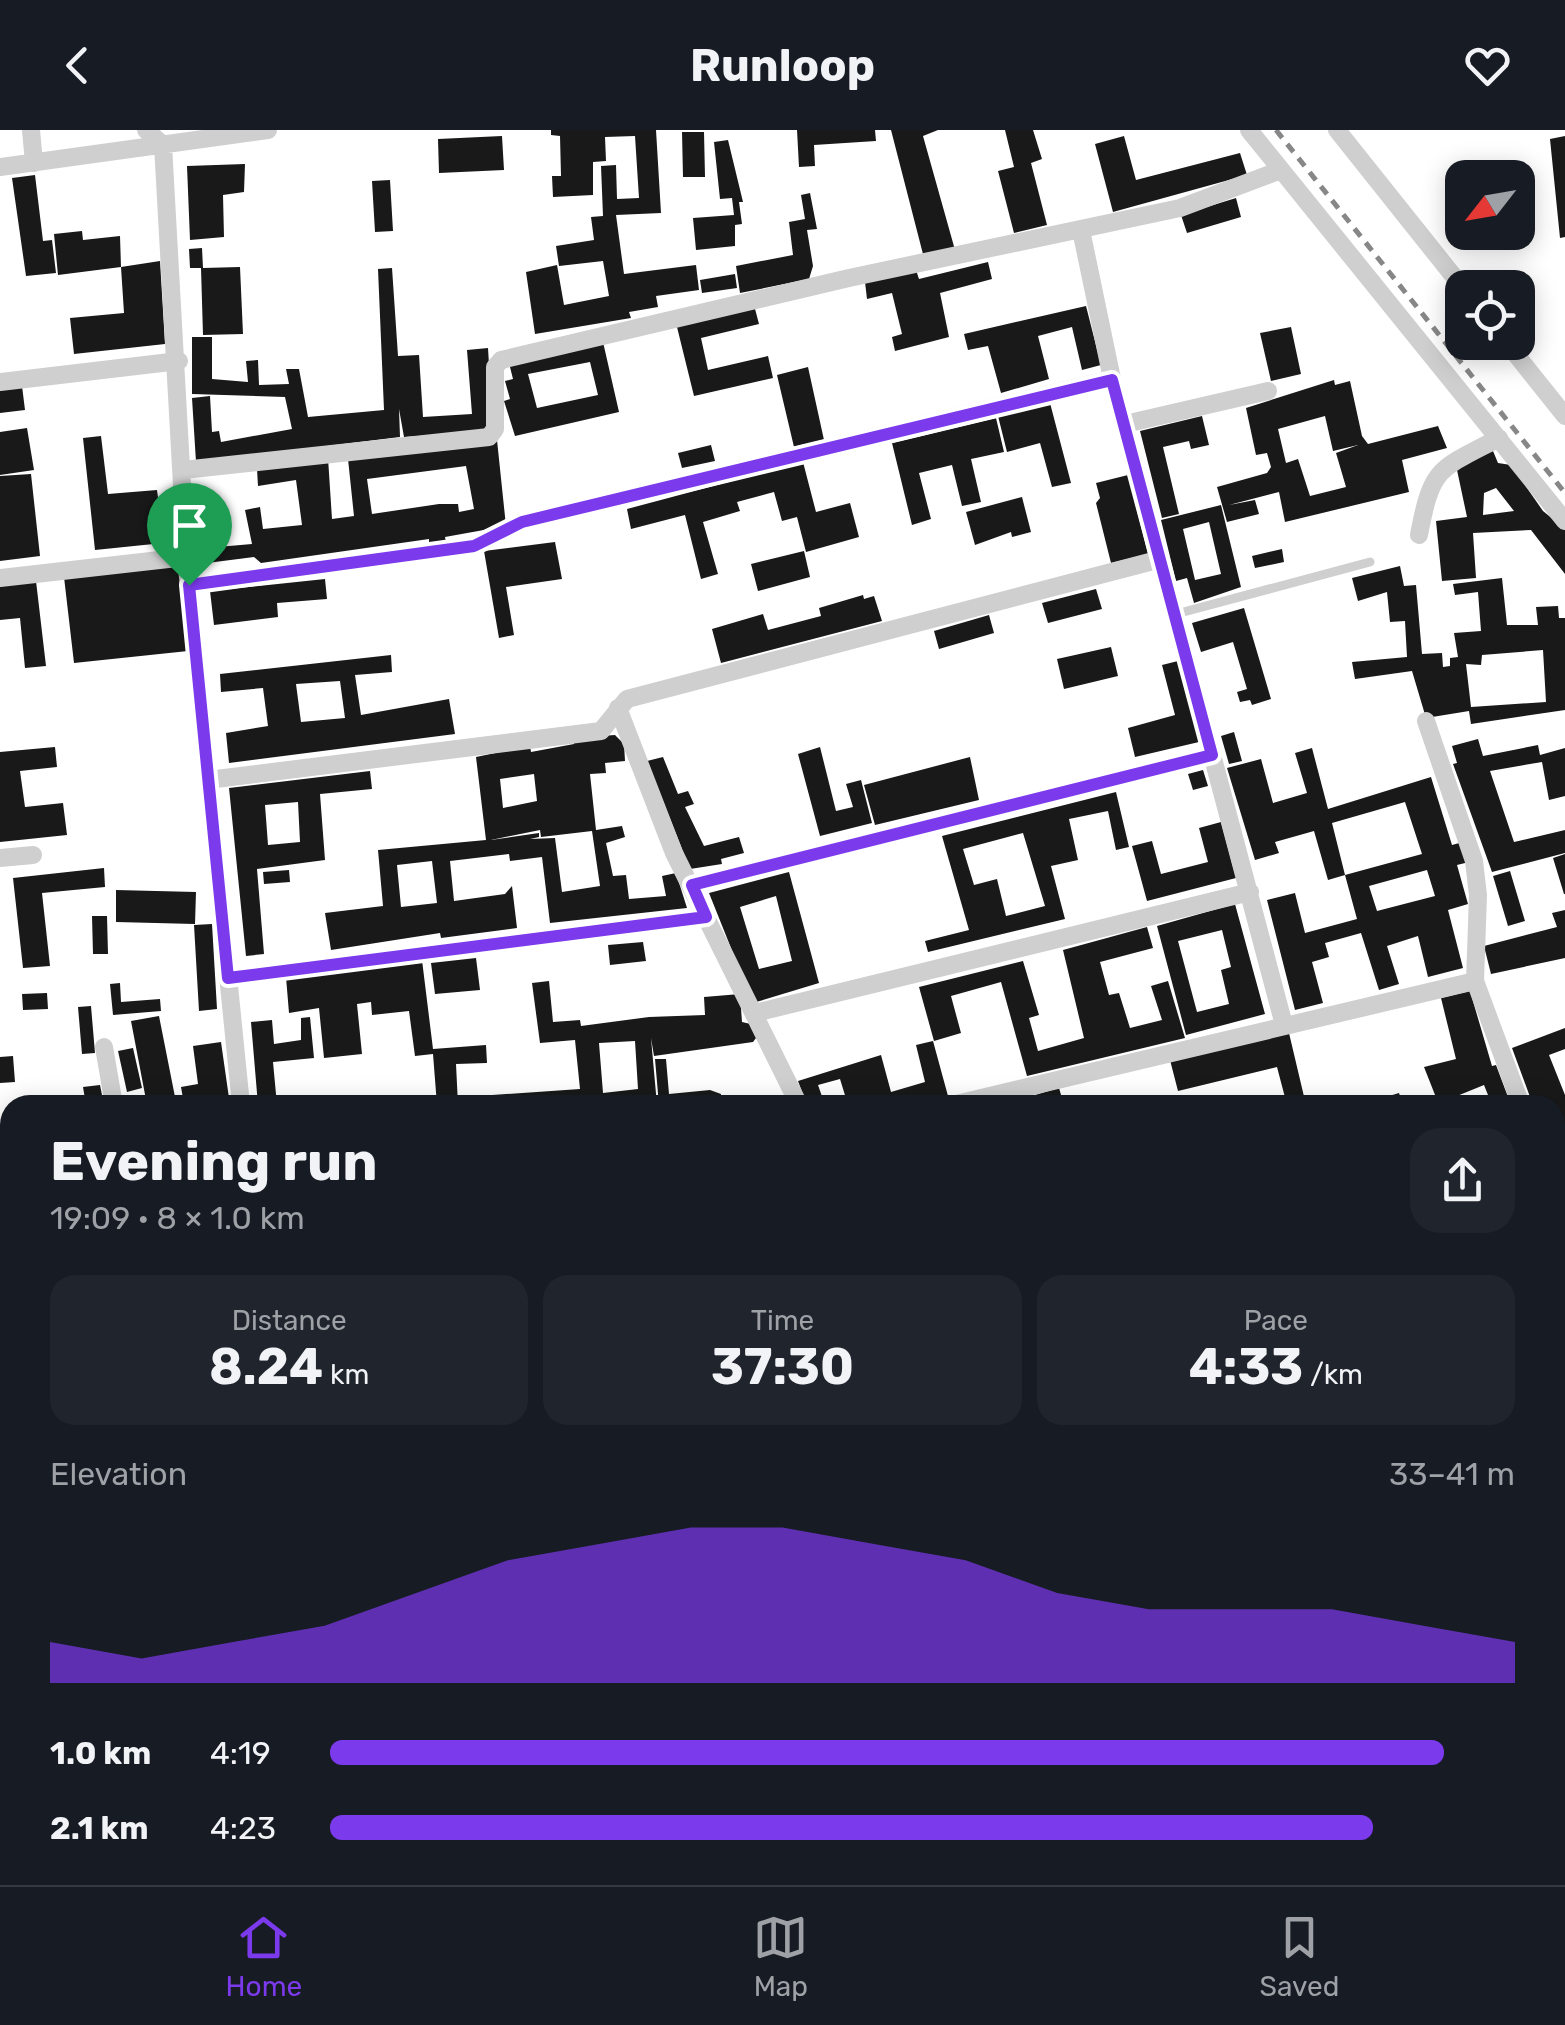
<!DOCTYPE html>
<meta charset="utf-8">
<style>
body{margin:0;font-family:Rubik,sans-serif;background:#20242c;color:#f1f3f6;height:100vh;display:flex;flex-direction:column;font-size:38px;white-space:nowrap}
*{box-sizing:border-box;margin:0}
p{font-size:32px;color:#9ea1a6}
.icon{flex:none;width:55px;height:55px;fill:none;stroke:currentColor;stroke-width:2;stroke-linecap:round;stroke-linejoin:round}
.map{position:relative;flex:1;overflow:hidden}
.details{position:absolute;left:0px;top:965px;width:1565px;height:790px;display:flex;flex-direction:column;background:#171b24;border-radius:30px 30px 0 0;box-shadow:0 5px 25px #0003}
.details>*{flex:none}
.needle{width:65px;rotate:239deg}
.controls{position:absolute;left:1445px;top:30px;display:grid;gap:20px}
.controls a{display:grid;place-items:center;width:90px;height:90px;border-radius:20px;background:#171b24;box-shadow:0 5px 25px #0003;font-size:50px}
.pin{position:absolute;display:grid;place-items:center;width:85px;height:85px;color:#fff;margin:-102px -42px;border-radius:50% 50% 50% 0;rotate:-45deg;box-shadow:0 0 10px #0007}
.pin .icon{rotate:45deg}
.round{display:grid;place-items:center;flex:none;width:105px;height:105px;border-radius:30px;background:#20242c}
.overview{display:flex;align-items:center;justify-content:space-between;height:170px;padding:0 50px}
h1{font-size:55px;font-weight:700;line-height:75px}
.figures{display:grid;grid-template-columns:repeat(3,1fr);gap:15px;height:170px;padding:10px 50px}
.figures div{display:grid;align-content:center;border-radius:25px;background:#20242c;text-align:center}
.figures b{font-size:50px;font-weight:700}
.figures small{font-size:28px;font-weight:400}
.figures p{font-size:28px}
.chart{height:280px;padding:20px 50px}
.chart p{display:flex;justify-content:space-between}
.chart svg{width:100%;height:180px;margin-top:10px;fill:#7c3aed;opacity:.7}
ul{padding:0 50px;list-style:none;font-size:32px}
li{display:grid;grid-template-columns:160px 120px 1fr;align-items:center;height:75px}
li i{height:25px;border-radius:12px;background:#7c3aed}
header{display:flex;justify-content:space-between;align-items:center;height:130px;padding:0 50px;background:#171b24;font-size:45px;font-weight:700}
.tabs{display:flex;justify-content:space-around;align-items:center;height:140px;border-top:2px solid #363941;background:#171b24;font-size:28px;color:#9ea1a6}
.tabs a{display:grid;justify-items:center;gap:5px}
.tabs .active{color:#7c3aed}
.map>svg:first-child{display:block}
.building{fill:#191919;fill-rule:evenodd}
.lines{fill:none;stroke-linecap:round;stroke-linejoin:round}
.lane{stroke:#cfcfcf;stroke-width:9}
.street{stroke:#cfcfcf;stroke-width:18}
.secondary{stroke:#bcbcbc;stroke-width:22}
.rail{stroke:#878787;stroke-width:5;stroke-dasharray:10 8;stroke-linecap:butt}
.route-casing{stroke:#fff;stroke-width:20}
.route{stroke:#7c3aed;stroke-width:12}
</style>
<header><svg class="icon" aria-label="back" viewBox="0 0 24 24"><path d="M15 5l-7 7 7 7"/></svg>Runloop<svg class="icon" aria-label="heart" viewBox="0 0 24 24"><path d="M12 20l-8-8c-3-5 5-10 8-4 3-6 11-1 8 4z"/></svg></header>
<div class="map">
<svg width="1565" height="1755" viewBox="0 0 1565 1755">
<rect width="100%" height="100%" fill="#fff"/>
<!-- building -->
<path class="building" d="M 551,0 L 656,0 L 661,83 L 616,85 L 624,144 L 696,135 L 699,160 L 656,166 L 658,177 L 629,182 L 631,188 L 535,204 L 526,142 L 557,135 L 564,175 L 609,166 L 603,131 L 559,136 L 556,116 L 594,110 L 591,87 L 603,86 L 601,36 L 616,35 L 617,69 L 639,68 L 635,6 L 605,7 L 606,31 L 593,32 L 593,65 L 553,67 L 552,46 L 561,46 L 560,6 L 551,5 Z
M 797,0 L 875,0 L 876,11 L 814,15 L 815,36 L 799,37 Z
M 891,0 L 938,0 L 923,6 L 955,120 L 924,128 Z
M 1005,0 L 1033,0 L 1042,29 L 1031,33 L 1047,95 L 1014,103 L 998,41 L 1014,37 Z
M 682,2 L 704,2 L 705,47 L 683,47 Z
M 502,6 L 504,40 L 439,43 L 438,9 Z
M 1124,6 L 1136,50 L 1240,23 L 1247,45 L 1113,82 L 1095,14 Z
M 1565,6 L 1565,107 L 1560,108 L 1550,9 Z
M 728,10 L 743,72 L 739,72 L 742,94 L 735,95 L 735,116 L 696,120 L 693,88 L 734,85 L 732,68 L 720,69 L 714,12 Z
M 245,34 L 244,62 L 223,65 L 224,107 L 190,110 L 187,36 Z
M 35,45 L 43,111 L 52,110 L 56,143 L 26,146 L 12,48 Z
M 390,50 L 393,101 L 375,102 L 372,51 Z
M 810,63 L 817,99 L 807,100 L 813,136 L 809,149 L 740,163 L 736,136 L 793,125 L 789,92 L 805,89 L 801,65 Z
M 1236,68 L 1241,87 L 1187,103 L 1181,85 Z
M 82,101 L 83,110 L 120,106 L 121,137 L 160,131 L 165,214 L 74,224 L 70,188 L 124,183 L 121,137 L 58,145 L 54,104 Z
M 202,118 L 203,138 L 240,137 L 243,204 L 203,205 L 201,138 L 190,138 L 189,119 Z
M 988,132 L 992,149 L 940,163 L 949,207 L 895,221 L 892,207 L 902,204 L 892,163 L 867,169 L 865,152 L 916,140 L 919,149 Z
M 392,138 L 398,226 L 419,225 L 423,287 L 472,284 L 467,220 L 488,218 L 493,301 L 404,307 L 399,279 L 400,307 L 196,332 L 192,268 L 210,266 L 212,302 L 219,301 L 221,312 L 292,299 L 285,267 L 192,264 L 192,207 L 212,207 L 212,249 L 248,252 L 246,231 L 258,230 L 259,255 L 289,254 L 286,239 L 299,239 L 308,287 L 384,280 L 378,139 Z
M 735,144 L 737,158 L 702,163 L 700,150 Z
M 754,175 L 759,194 L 701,208 L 708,240 L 768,226 L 773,248 L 694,266 L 676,193 Z
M 1086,176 L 1101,235 L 1082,240 L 1072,197 L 1038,206 L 1049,249 L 1001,263 L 988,216 L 968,220 L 964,204 Z
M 1291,197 L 1301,244 L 1271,251 L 1260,203 Z
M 603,212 L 619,282 L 515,306 L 504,271 L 510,269 L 505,251 L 513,249 L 509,233 ZM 590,232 L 598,265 L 537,278 L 528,244 Z
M 808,237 L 824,310 L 794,317 L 777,245 Z
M 1334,250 L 1335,255 L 1350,251 L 1362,306 L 1368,314 L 1438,296 L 1447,318 L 1402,330 L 1409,362 L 1285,392 L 1279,362 L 1229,375 L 1255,370 L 1259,384 L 1227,392 L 1217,357 L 1267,343 L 1271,337 L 1267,323 L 1256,325 L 1246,278 ZM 1325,286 L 1333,321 L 1358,315 L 1336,323 L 1346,357 L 1310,366 L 1298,329 L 1286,333 L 1278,299 Z
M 22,256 L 25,280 L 0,283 L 0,259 Z
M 1050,273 L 1071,353 L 1052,357 L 1040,313 L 1007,322 L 998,286 Z
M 1202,286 L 1209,315 L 1191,319 L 1189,311 L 1163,317 L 1179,384 L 1162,388 L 1140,301 Z
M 996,288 L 1004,322 L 971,329 L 981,372 L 962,376 L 952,335 L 919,343 L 931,389 L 912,395 L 892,313 Z
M 27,298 L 34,340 L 0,345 L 0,302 Z
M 101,306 L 108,364 L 157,360 L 160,382 L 170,381 L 173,412 L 95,420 L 83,308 Z
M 497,310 L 506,396 L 445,407 L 446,412 L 429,414 L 429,409 L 261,433 L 254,427 L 207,433 L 206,418 L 252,414 L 245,380 L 260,377 L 263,399 L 302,395 L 296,350 L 258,356 L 257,339 L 328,328 L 332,389 L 354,386 L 348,329 ZM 466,336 L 474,379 L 459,382 L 458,374 L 439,374 L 372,384 L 367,349 Z
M 711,315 L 715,331 L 682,338 L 678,323 Z
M 1493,321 L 1498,333 L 1511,335 L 1543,381 L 1565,399 L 1565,444 L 1531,400 L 1473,403 L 1476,448 L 1442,451 L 1436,391 L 1467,387 L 1457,340 L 1464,332 ZM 1496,358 L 1514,381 L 1483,385 L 1484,363 Z
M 803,332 L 816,382 L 850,373 L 859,407 L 806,422 L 797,387 L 782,391 L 774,362 L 737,372 L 740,381 L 703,392 L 718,444 L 701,449 L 685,385 L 631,399 L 627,379 Z
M 31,344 L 40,426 L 0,431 L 0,346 Z
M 1128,345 L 1148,424 L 1111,433 L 1096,373 L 1100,368 L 1096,353 Z
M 1022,367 L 1031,402 L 1012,407 L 1011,402 L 975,415 L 966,382 Z
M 1221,375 L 1241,457 L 1194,473 L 1187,448 L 1176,451 L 1161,390 ZM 1209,392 L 1221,444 L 1195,450 L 1183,399 Z
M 555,412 L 562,449 L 506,457 L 514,505 L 499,508 L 484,421 Z
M 1282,419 L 1284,432 L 1255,438 L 1252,426 Z
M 804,421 L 810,447 L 758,461 L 751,434 Z
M 180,436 L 188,521 L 74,533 L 64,447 Z
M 1400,436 L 1404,456 L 1416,455 L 1422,524 L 1442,523 L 1443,537 L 1450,536 L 1450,528 L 1458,527 L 1454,503 L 1481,501 L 1478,462 L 1455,465 L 1453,454 L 1502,448 L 1507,495 L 1538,495 L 1536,477 L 1558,476 L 1559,488 L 1565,488 L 1565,580 L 1471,594 L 1469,581 L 1426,588 L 1412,541 L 1355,549 L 1352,532 L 1407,527 L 1405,491 L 1390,492 L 1387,462 L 1358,471 L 1352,448 ZM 1543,520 L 1546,572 L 1471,577 L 1466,534 L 1481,535 L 1482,525 Z
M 325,449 L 327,469 L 277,473 L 278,487 L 214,495 L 210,461 Z
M 36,451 L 46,536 L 25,538 L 20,488 L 0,490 L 0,455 Z
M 1096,459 L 1102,479 L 1048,493 L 1042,473 Z
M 863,465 L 864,469 L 874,466 L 882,491 L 721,533 L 712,499 L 763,484 L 768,500 L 821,486 L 819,478 Z
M 1244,478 L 1271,569 L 1252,575 L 1250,570 L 1240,572 L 1237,562 L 1247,559 L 1233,512 L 1201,522 L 1192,493 Z
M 989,485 L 994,503 L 939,519 L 934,501 Z
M 1111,517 L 1118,546 L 1064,559 L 1057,529 Z
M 391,525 L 392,542 L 355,545 L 361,585 L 449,569 L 455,604 L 229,633 L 226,603 L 268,596 L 263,558 L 221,562 L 220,544 ZM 340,551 L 345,588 L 301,592 L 296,554 Z
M 1178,531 L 1199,612 L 1135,627 L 1128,598 L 1175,585 L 1162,535 Z
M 1234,602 L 1242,631 L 1229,634 L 1221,606 Z
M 615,605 L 624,614 L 625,631 L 605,633 L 606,643 L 590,644 L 596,700 L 622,696 L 625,707 L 606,713 L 613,746 L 626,745 L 629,769 L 666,766 L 662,746 L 676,743 L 687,778 L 550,793 L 542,727 L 510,731 L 509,724 L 450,731 L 454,771 L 505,764 L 512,756 L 517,798 L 441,808 L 440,803 L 331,820 L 325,783 L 383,776 L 378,720 L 486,710 L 476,627 L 530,616 L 531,622 L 574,614 L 573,608 ZM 534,644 L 537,671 L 503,678 L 500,649 ZM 540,700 L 541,707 L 592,701 L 600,756 L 562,762 L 555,708 L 530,709 L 539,707 L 539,703 L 491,710 ZM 432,731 L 437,773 L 401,777 L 397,735 Z
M 1478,609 L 1483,626 L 1538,615 L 1540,625 L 1565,618 L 1565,666 L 1549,670 L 1542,632 L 1490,641 L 1514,712 L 1565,700 L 1565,723 L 1492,742 L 1453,634 L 1457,633 L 1452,616 Z
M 55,617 L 57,637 L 20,641 L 25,677 L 63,673 L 67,705 L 0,712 L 0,622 Z
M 820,617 L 836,681 L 853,677 L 846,654 L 861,650 L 872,693 L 820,706 L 798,624 Z
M 1312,618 L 1328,679 L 1431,647 L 1452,715 L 1463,712 L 1469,732 L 1457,735 L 1468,774 L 1448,780 L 1463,838 L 1428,847 L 1418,806 L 1387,816 L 1399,854 L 1379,860 L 1361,803 L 1325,813 L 1329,827 L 1312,832 L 1323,873 L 1295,880 L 1267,770 L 1295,763 L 1305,803 L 1357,789 L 1345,745 L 1328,750 L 1314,701 L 1275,712 L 1279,723 L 1255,730 L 1227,638 L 1261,629 L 1273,673 L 1307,663 L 1295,623 ZM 1405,672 L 1422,724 L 1345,745 L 1332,693 ZM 1427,740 L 1435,766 L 1377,781 L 1369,756 Z
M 663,627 L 678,664 L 688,661 L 694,674 L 685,677 L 704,716 L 739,707 L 744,723 L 721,729 L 722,734 L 690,739 L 647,631 Z
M 970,627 L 979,670 L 875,695 L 864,655 Z
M 1203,640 L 1208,656 L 1193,660 L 1188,644 Z
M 370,641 L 372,659 L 320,664 L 325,730 L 257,739 L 264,824 L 246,826 L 229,658 ZM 298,672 L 300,712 L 268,715 L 265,675 Z
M 1116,662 L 1129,717 L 1116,720 L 1108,681 L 1069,689 L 1078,730 L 1051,736 L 1065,789 L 928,822 L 925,811 L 969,800 L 942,706 ZM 1023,703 L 1045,776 L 1006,786 L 997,749 L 974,755 L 963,719 Z
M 1221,692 L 1236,748 L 1147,771 L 1132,716 L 1152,711 L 1161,744 L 1208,732 L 1199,698 Z
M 1565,724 L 1565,764 L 1564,764 L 1553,728 Z
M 104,738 L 105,757 L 42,763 L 50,836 L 23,838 L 13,748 Z
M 289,740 L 290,752 L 264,754 L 263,742 Z
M 1510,741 L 1525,791 L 1508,796 L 1493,746 Z
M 789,742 L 819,853 L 753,873 L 709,763 ZM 776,766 L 792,831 L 759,839 L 740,777 Z
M 116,760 L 196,762 L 195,794 L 116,792 Z
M 1235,774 L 1265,884 L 1186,905 L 1157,796 ZM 1222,800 L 1231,837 L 1221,840 L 1229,874 L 1197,882 L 1178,811 Z
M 1565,780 L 1565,828 L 1491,844 L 1484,816 L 1557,797 L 1552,783 Z
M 92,786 L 107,786 L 108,824 L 93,824 Z
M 212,794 L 217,879 L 199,881 L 194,795 Z
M 1147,797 L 1153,818 L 1100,832 L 1109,865 L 1119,863 L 1130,898 L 1162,890 L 1151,856 L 1168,851 L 1185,908 L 1027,946 L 1001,852 L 951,866 L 961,903 L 934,911 L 919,857 L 1023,831 L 1039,885 L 1029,888 L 1038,921 L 1084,908 L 1063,820 Z
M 643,812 L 646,831 L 610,835 L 608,815 Z
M 476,828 L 480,860 L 435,864 L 431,833 Z
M 422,830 L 433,919 L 486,915 L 487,933 L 456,934 L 458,975 L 437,975 L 433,924 L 415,926 L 409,881 L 372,885 L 371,872 L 357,874 L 362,924 L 324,928 L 319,878 L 289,883 L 286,847 Z
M 549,851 L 553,892 L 580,890 L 581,896 L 649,887 L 705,885 L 704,867 L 740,864 L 742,892 L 755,895 L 759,904 L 753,912 L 654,926 L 651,908 L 657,975 L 493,975 L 492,965 L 580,959 L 575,910 L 540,913 L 532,853 ZM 635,911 L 638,959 L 603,963 L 599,913 Z
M 120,853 L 121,872 L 160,869 L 161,881 L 113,885 L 110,854 Z
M 1470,861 L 1492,936 L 1496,935 L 1511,975 L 1492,975 L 1484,955 L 1452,968 L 1455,975 L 1439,975 L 1424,937 L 1456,929 L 1441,868 Z
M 47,863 L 48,879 L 23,880 L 22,864 Z
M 91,876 L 95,923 L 82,924 L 78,877 Z
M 159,886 L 176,972 L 147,975 L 131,891 Z
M 310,887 L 314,928 L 273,932 L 277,975 L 258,975 L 251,892 L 272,890 L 274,914 L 301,910 L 301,888 Z
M 1565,898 L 1565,919 L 1549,925 L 1565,965 L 1565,1033 L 1561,1035 L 1555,1021 L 1555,975 L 1533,975 L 1512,918 Z
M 1289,903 L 1306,975 L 1287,975 L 1277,937 L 1178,961 L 1170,930 Z
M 933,911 L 948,966 L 913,975 L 848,975 L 840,949 L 818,955 L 825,975 L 807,975 L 798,951 L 881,925 L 891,962 L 925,952 L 916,915 Z
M 221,912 L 230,975 L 203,970 L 184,974 L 181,957 L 198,954 L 193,916 Z
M 133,918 L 142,958 L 127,962 L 118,921 Z
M 13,926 L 15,952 L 0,953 L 0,927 Z
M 655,929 L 666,929 L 669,964 L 710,960 L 721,964 L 721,975 L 659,975 Z
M 100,955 L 104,975 L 86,975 L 83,957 Z
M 1059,958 L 1064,975 L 1019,975 L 1018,970 Z
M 1399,963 L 1403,975 L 1363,975 L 1363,974 Z
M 10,1148 L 10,1201 L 0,1203 L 0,1149 Z
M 10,1213 L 10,1239 L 0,1240 L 0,1214 Z
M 1565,1251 L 1565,1334 L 1555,1336 L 1555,1316 L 1561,1313 L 1555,1297 L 1555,1254 Z
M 10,1284 L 10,1318 L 0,1321 L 0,1286 Z
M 10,1364 L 10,1395 L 0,1397 L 0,1368 Z
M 1555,1487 L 1565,1518 L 1565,1530 L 1555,1533 Z
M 1565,1552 L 1565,1624 L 1555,1623 L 1555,1554 Z
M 10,1614 L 10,1649 L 0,1652 L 0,1617 Z
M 1565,1635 L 1565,1682 L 1555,1683 L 1555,1636 Z
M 10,1697 L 10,1714 L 5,1716 L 16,1752 L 40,1745 L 81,1745 L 84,1755 L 0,1755 L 0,1700 Z
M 458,1745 L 490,1745 L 493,1755 L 461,1755 Z
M 557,1745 L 646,1745 L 650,1755 L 616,1755 L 613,1747 L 590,1755 L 560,1755 Z
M 685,1745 L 774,1745 L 777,1755 L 688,1755 Z
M 907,1745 L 941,1746 L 945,1755 L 911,1755 Z
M 1000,1745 L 1032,1745 L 1036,1755 L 1004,1755 Z
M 1065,1745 L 1112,1745 L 1116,1755 L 1062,1755 L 1068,1752 Z
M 1146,1745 L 1240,1745 L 1243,1755 L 1151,1755 Z
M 1263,1745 L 1360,1745 L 1335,1755 L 1309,1755 L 1306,1749 L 1290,1755 L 1258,1755 L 1255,1747 Z
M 1473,1745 L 1518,1745 L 1519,1755 L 1475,1755 Z"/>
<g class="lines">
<!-- lane -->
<path class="lane" d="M 1176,484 L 1370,432"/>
<!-- street -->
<path class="street" d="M 31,0 L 34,33
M 146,0 L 163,15 L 186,427 L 241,975
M 1249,0 L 1565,391
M 1337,0 L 1463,158
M 0,37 L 268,0
M 1081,100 L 1112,249 L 1284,895
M 1506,212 L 1565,286
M 0,252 L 179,231
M 1125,294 L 1268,261
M 183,340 L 489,307 L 495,299 L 495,237 L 501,230 L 849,148 L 1180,78 L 1281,40
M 1419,405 C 1432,336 1438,340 1499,308
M 0,448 L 186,427
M 189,455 L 474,416 L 522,392 L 1112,249
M 618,578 L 674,723 L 799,975
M 1426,591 L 1474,731 L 1478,765 L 1475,851 L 1521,975
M 208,650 L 601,601 L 627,569 L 1161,429
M 0,728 L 33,725
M 692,755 L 1212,625
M 228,848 L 706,787
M 755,883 L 1250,762
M 104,917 L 114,975
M 952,975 L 1475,851
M 1555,1047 L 1565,1043
M 1555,1341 L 1565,1338
M 1555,1540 L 1565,1538
M 0,1685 L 10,1682
M 446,1745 L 449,1755
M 657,1745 L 660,1755
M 889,1745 L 893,1755
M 1125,1745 L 1130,1755
M 339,1755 L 365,1745"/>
<!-- secondary -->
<path class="secondary" d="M 0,1272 L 10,1269
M 200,1745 L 203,1755"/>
<!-- rail -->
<path class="rail" d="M 1276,0 L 1565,363"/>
</g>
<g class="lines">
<!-- route casing -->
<g class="route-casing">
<path id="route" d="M 1112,250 L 1212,625 L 692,755 L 706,787 L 228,848 L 189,455 L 474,416 L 522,392 Z"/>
</g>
<!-- route -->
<use href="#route" class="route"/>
</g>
</svg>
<div class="controls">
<a><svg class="needle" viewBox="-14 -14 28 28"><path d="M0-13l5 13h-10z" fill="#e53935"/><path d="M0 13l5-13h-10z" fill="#9ea1a6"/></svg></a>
<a><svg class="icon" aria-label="locate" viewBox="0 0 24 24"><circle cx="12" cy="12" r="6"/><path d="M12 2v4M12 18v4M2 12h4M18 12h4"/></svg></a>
</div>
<div class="pin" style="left:189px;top:455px;background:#1e9e55"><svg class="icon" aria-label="arrive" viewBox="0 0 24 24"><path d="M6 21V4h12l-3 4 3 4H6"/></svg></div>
<section class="details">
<div class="overview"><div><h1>Evening run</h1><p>19:09 · 8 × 1.0 km</p></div><a class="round"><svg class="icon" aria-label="share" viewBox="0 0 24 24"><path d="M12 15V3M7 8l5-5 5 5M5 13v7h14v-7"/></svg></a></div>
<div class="figures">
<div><p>Distance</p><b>8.24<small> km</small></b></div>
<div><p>Time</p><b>37:30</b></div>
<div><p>Pace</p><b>4:33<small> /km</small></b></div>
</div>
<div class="chart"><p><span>Elevation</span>33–41 m</p>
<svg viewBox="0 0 160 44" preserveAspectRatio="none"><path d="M0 44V34L10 38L20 34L30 30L40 22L50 14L60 10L70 6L80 6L90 10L100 14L110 22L120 26L130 26L140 26L150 30L160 34V44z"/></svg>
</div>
<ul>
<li><b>1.0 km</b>4:19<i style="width:94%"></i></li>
<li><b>2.1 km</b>4:23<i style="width:88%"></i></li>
</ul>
</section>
</div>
<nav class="tabs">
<a class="active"><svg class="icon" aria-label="home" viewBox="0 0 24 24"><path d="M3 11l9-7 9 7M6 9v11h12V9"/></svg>Home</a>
<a><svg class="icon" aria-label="map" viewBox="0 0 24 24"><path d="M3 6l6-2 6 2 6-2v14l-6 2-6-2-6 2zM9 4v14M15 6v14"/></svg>Map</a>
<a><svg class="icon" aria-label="saved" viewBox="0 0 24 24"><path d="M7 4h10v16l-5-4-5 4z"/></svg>Saved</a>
</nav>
